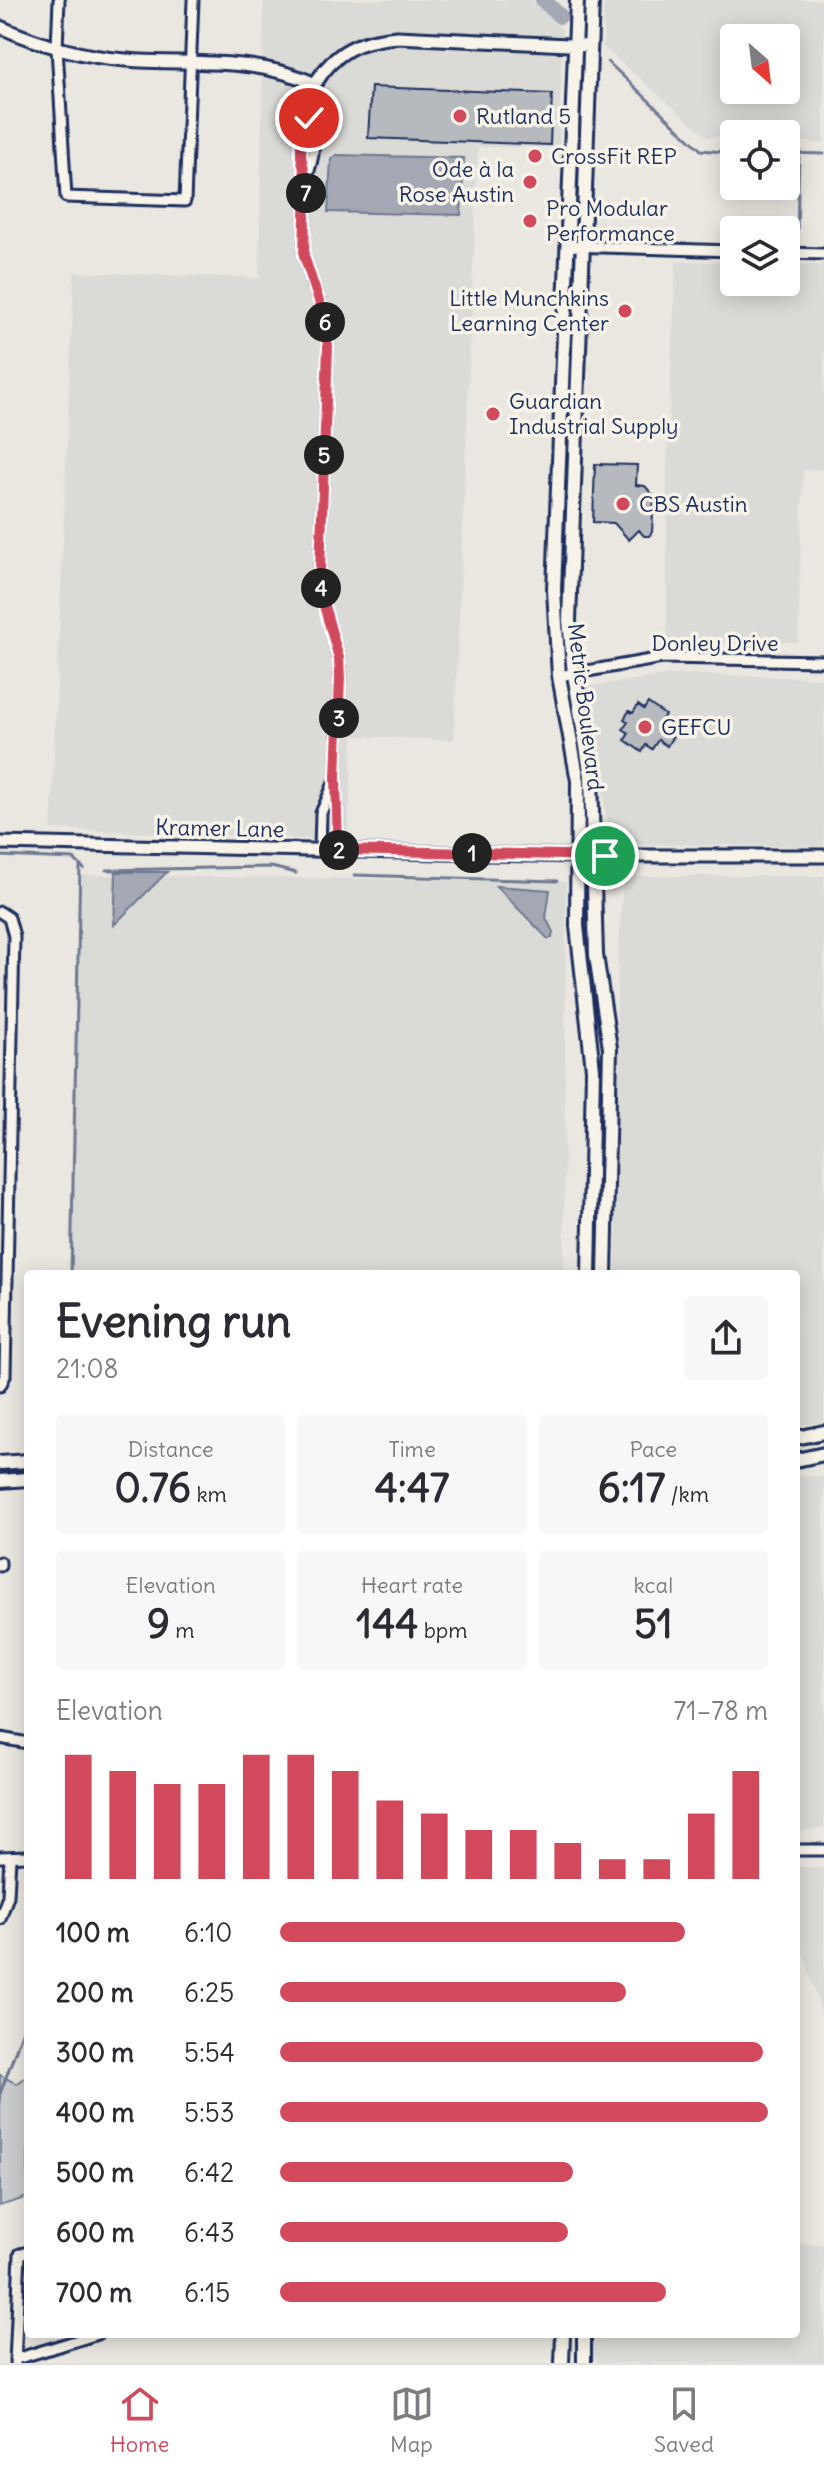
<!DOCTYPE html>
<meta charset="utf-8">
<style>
body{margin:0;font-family:Delius,sans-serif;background:#f7f7f7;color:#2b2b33;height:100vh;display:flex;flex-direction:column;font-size:30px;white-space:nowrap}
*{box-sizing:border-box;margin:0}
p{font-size:26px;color:#7c7c81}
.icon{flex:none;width:44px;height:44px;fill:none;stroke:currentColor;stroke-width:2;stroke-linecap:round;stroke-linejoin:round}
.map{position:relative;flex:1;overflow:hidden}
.sheet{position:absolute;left:24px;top:1270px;width:776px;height:1068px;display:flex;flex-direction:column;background:#fff;border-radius:8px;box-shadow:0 4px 20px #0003}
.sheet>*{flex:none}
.needle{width:52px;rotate:152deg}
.fabs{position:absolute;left:720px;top:24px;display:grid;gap:16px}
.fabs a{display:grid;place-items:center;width:80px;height:80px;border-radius:8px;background:#fff;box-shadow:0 4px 20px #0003;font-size:40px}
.pin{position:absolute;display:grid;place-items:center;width:68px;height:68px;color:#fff;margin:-34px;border:4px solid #fff;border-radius:50%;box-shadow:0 2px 8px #0007}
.km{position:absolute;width:40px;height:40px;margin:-20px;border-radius:50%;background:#222;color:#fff;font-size:22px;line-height:40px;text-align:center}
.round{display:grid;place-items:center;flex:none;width:84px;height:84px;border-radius:8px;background:#f7f7f7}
.head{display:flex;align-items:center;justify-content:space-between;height:136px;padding:0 32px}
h1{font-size:44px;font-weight:700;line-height:60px}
.figures{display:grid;grid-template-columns:repeat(3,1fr);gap:12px;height:136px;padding:8px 32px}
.figures div{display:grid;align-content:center;border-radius:8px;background:#f7f7f7;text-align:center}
.figures b{font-size:40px;font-weight:700}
.figures small{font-size:22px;font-weight:400}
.figures p{font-size:22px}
.chart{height:224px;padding:16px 32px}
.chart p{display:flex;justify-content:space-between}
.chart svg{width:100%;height:144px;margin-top:8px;stroke:#d1495b;stroke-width:6}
ul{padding:0 32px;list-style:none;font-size:26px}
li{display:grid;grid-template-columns:128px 96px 1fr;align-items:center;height:60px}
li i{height:20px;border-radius:10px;background:#d1495b}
.dock{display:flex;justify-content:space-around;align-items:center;height:112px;border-top:2px solid #e1e1e2;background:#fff;font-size:22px;color:#7c7c81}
.dock a{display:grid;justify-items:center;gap:4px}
.dock .active{color:#d1495b}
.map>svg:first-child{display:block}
.built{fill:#dadad6;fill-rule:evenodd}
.green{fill:#cbcccd;stroke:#737e96;stroke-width:2}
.water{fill:#a3a8b4;stroke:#6d7892;stroke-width:2}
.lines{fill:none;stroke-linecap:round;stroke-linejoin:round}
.stream{stroke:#6d7892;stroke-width:3}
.river{stroke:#a3a8b4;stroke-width:16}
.building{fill:#b6babf;stroke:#1b2f5e;stroke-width:2}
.minor-casing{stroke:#1b2f5e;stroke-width:15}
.tertiary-casing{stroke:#1b2f5e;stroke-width:17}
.secondary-casing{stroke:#1b2f5e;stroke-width:18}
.minor{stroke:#f7f3e8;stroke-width:9}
.tertiary{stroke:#f7f3e8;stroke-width:11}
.secondary{stroke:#f7f3e8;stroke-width:12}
.route-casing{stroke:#fff;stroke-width:16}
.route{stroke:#d1495b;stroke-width:10}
.poi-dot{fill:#d1495b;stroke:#f7f3e8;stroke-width:3}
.labels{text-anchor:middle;stroke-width:7;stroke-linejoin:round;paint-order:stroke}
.poi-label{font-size:22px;fill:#1b2f5e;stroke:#f7f3e8;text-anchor:start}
.street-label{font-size:22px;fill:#1b2f5e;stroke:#f7f3e8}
</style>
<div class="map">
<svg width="824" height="2363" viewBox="0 0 824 2363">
<rect width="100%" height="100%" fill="#eae7e0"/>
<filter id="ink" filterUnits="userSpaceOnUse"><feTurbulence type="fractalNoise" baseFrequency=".0125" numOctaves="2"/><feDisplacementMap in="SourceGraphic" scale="16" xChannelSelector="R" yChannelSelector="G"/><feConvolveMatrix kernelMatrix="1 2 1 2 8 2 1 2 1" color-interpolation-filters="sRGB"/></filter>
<g filter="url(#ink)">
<!-- built -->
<path class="built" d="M 264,0 L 532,0 L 562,29 L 559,147 L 478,147 L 454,740 L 353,736 L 348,840 L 51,829 L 74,272 L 259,278 Z
M 604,0 L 824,0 L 824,143 L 786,141 L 786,134 L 708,137 L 603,47 ZM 734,38 L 786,38 L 786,90 L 734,90 Z
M 676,261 L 734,262 L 734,282 L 786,282 L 786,264 L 824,265 L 824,469 L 803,470 L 798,642 L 667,644 L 667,464 Z
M 680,674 L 824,678 L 824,846 L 610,844 L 589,686 Z
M 82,875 L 566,882 L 564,1274 L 70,1274 Z
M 623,876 L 824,876 L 824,1422 L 796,1425 L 796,1274 L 616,1274 L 617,979 Z
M 796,1476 L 824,1476 L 824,1828 L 796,1832 Z
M 796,1867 L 824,1868 L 824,2022 L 796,1928 Z
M 796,2244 L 824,2245 L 824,2363 L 599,2363 L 593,2356 L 593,2334 L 796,2334 Z"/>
<!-- green -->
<path class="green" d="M 0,2075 L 17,2084 L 28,2075 L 28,2197 L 0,2206 Z"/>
<!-- water -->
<path class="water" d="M 336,155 L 464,158 L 461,215 L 328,212 L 331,159 Z
M 116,872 L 167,872 L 114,925 Z
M 496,886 L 550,890 L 546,918 L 553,932 L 552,938 L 548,939 Z"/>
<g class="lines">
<!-- stream -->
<path class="stream" d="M 608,62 L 701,150 L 734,153
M 786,153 L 824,154
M 797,235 L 799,153
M 0,856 L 74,859 L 84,869
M 106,870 L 271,867 L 296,873
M 354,875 L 557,881
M 71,1274 L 80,865
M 0,2094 L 28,2016"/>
<!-- river -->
<path class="river" d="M 543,0 L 560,16"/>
</g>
<!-- building -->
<path class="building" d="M 371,87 L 552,94 L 550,145 L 368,138 Z
M 595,464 L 637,465 L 636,485 L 645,486 L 654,496 L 652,532 L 649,536 L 644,536 L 639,530 L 629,540 L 614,523 L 593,522 Z
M 648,703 L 665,715 L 661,721 L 667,725 L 664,731 L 673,736 L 667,746 L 658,740 L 652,749 L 646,745 L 642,752 L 625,740 L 629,733 L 623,729 L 628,722 L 624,719 L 629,711 L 633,713 L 638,705 L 644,709 Z"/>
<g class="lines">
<!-- minor casing -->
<g class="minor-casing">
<path id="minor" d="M 59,0 L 57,48 L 66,197 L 185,201 L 193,0
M 315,84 L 309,118 L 301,140 L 301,156 L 306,179 L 304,256 L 322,310 L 328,346 L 320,571 L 321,595 L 339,658 L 340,678 L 336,777 L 338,850
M 306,179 C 315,156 316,142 309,118
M 568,246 L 734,251
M 786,253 L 824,254
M 559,676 L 662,658 L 824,661
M 320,850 L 321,813 L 335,781
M 0,912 L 9,918 L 14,936 L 5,1376 L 0,1386
M 0,1566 L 0,1562
M 0,1738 L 28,1743
M 796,1850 L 824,1850
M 0,1857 L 28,1856
M 0,1919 L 8,1896 L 10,1857
M 16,2359 L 98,2334
M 15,2363 L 20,2254 L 28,2252"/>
</g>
<!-- tertiary casing -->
<g class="tertiary-casing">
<path id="tertiary" d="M 0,27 C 39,44 82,57 126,60 C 189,65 256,56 315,84 C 335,51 359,40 397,37 L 590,46
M 0,843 L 578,856 L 824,856"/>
</g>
<!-- secondary casing -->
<g class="secondary-casing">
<path id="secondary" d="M 577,0 L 554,590 L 559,676 L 578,781 L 577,926 L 593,1069 L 589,1274
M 592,0 L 569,620 L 574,674 L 591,776 L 596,955 L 610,1048 L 605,1274
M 796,1438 L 824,1432
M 796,1460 L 824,1454
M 0,1463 L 28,1461
M 0,1481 L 28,1479
M 562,2363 L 563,2334
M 584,2363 L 584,2334"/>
</g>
<!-- minor -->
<use href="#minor" class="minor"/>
<!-- tertiary -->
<use href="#tertiary" class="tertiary"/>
<!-- secondary -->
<use href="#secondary" class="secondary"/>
</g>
</g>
<g class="lines" filter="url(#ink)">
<!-- route casing -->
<g class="route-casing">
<path id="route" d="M 309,118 L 301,140 L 301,156 L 306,179 L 304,256 L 322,310 L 328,346 L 320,571 L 321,595 L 339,658 L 340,678 L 336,777 L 338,850 L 605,856"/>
</g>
<!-- route -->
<use href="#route" class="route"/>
</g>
<!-- markers -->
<g class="poi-dot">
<circle cx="460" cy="116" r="8"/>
<circle cx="535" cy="156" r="8"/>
<circle cx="530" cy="182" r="8"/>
<circle cx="530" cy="221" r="8"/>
<circle cx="625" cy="311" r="8"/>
<circle cx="493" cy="414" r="8"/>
<circle cx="623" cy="504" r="8"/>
<circle cx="645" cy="727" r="8"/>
</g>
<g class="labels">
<!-- poi labels -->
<g class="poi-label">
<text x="476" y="124">Rutland 5</text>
<text x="551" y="164">CrossFit REP</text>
<text x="514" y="177" text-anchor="end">Ode à la<tspan x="514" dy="25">Rose Austin</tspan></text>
<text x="546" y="216">Pro Modular<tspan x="546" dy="25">Performance</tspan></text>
<text x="609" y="306" text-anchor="end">Little Munchkins<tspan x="609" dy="25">Learning Center</tspan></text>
<text x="509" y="409">Guardian<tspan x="509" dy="25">Industrial Supply</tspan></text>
<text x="639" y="512">CBS Austin</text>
<text x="661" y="735">GEFCU</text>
</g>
<!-- street labels -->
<g class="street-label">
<text x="715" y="651">Donley Drive</text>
<text transform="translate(586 707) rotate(83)" y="8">Metric Boulevard</text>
<text transform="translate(220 828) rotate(1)" y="8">Kramer Lane</text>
</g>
</g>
</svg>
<div class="fabs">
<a><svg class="needle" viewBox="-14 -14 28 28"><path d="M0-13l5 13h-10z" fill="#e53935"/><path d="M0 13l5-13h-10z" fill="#7c7c81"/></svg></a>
<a><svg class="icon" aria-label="locate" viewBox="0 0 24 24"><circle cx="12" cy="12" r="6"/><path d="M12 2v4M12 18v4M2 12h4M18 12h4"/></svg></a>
<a><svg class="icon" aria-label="layers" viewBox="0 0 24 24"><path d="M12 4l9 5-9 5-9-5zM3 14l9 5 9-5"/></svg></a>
</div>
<div class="pin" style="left:605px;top:856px;background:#1e9e55"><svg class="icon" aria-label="arrive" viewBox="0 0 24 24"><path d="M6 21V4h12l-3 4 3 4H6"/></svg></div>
<div class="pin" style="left:309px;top:118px;background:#d93025"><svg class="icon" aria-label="check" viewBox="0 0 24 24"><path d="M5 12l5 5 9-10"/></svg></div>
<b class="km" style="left:472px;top:853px">1</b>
<b class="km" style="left:339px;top:850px">2</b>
<b class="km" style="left:339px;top:718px">3</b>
<b class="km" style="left:321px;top:588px">4</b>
<b class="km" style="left:324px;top:455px">5</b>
<b class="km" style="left:325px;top:322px">6</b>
<b class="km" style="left:306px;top:193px">7</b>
<section class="sheet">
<div class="head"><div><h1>Evening run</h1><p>21:08</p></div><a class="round"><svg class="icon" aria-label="share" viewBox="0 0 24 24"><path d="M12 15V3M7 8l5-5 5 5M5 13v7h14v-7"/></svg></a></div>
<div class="figures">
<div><p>Distance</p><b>0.76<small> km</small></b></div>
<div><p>Time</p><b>4:47</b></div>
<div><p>Pace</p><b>6:17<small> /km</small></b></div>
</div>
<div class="figures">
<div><p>Elevation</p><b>9<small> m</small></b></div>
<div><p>Heart rate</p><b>144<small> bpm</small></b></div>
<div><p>kcal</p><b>51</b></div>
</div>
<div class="chart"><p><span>Elevation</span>71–78 m</p>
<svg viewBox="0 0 160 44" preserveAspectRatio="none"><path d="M5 44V6M15 44V11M25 44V15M35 44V15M45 44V6M55 44V6M65 44V11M75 44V20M85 44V24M95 44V29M105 44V29M115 44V33M125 44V38M135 44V38M145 44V24M155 44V11"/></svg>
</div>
<ul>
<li><b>100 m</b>6:10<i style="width:83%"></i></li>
<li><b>200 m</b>6:25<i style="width:71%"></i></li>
<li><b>300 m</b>5:54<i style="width:99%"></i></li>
<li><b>400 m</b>5:53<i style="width:100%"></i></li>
<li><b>500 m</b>6:42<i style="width:60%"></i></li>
<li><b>600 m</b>6:43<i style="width:59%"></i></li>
<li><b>700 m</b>6:15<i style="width:79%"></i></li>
</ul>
</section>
</div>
<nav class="dock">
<a class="active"><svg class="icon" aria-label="home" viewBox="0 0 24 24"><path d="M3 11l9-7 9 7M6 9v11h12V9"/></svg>Home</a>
<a><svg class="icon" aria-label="map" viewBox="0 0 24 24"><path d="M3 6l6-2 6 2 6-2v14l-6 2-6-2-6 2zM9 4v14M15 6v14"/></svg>Map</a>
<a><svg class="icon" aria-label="saved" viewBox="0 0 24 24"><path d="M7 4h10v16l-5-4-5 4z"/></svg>Saved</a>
</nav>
